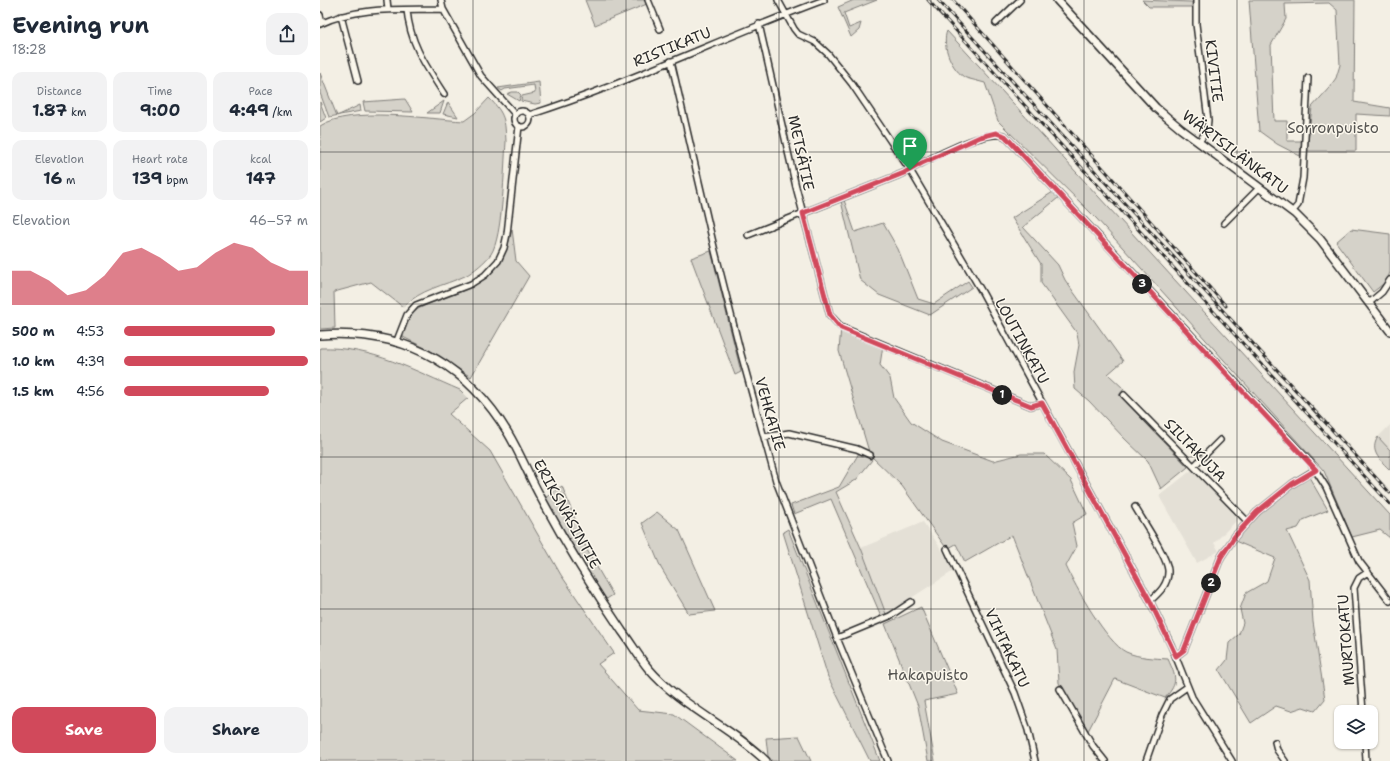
<!DOCTYPE html>
<meta charset="utf-8">
<style>
body{margin:0;font-family:"Shantell Sans",sans-serif;background:#f2f2f3;color:#1f2937;height:100vh;display:flex;flex-direction:column;font-size:15px;white-space:nowrap}
*{box-sizing:border-box;margin:0}
p{font-size:13px;color:#747a83}
.icon{flex:none;width:22px;height:22px;fill:none;stroke:currentColor;stroke-width:2;stroke-linecap:round;stroke-linejoin:round}
.map{position:relative;flex:1;overflow:hidden}
.sheet{display:flex;flex-direction:column;background:#fff;width:320px}
.sheet>*{flex:none}
.tools{position:absolute;left:1014px;top:705px;display:grid;gap:8px}
.tools a{display:grid;place-items:center;width:44px;height:44px;border-radius:8px;background:#fff;box-shadow:0 1px 3px #0004;font-size:20px}
.pin{position:absolute;display:grid;place-items:center;width:34px;height:34px;color:#fff;margin:-41px -17px;border-radius:50% 50% 50% 0;rotate:-45deg;box-shadow:0 0 4px #0007}
.pin .icon{rotate:45deg}
.km{position:absolute;width:20px;height:20px;margin:-10px;border-radius:50%;background:#222;color:#fff;font-size:11px;line-height:20px;text-align:center}
.round{display:grid;place-items:center;flex:none;width:42px;height:42px;border-radius:12px;background:#f2f2f3}
.overview{display:flex;align-items:center;justify-content:space-between;height:68px;padding:0 12px}
h1{font-size:22px;font-weight:700;line-height:30px}
.figures{display:grid;grid-template-columns:repeat(3,1fr);gap:6px;height:68px;padding:4px 12px}
.figures div{display:grid;align-content:center;border-radius:10px;background:#f2f2f3;text-align:center}
.figures b{font-size:17px;font-weight:700}
.figures small{font-size:11px;font-weight:400}
.figures p{font-size:11px}
.chart{height:112px;padding:8px 12px}
.chart p{display:flex;justify-content:space-between}
.chart svg{width:100%;height:72px;margin-top:4px;fill:#d1495b;opacity:.7}
.action{display:flex;gap:8px;margin-top:auto;padding:8px 12px}
.action a{flex:1;height:46px;border-radius:12px;background:#d1495b;color:#fff;font-size:16px;font-weight:700;line-height:46px;text-align:center}
.action a+a{background:#f2f2f3;color:#1f2937}
ul{padding:0 12px;list-style:none;font-size:13px}
li{display:grid;grid-template-columns:64px 48px 1fr;align-items:center;height:30px}
li i{height:10px;border-radius:5px;background:#d1495b}
main{display:flex;flex:1;min-height:0}
.map>svg:first-child{display:block}
.built{fill:#e4e0d6}
.green{fill:#d5d2c9;stroke:#807e7a}
.lines{fill:none;stroke-linecap:round;stroke-linejoin:round}
.street-casing{stroke:#2b2b2b;stroke-width:8}
.secondary-casing{stroke:#2b2b2b;stroke-width:10}
.street{stroke:#fbf7ec;stroke-width:5}
.secondary{stroke:#fbf7ec;stroke-width:7}
.rail-casing{stroke:#2b2b2b;stroke-width:3}
.rail{stroke:#fbf7ec;stroke-width:1.5;stroke-dasharray:4.5;stroke-linecap:butt}
.route-casing{stroke:#fff;stroke-width:8}
.route{stroke:#d1495b;stroke-width:5}
.grid{fill:none;stroke:#2b2b2b;stroke-width:1;stroke-opacity:0.55}
.labels{text-anchor:middle;stroke-width:3;stroke-linejoin:round;paint-order:stroke}
.street-label{font-size:15px;fill:#2b2b2b;stroke:#fbf7ec}
.park-label{font-size:15px;fill:#565552;stroke:#fbf7ec}
</style>
<main>
<section class="sheet">
<div class="overview"><div><h1>Evening run</h1><p>18:28</p></div><a class="round"><svg class="icon" aria-label="share" viewBox="0 0 24 24"><path d="M12 15V3M7 8l5-5 5 5M5 13v7h14v-7"/></svg></a></div>
<div class="figures">
<div><p>Distance</p><b>1.87<small> km</small></b></div>
<div><p>Time</p><b>9:00</b></div>
<div><p>Pace</p><b>4:49<small> /km</small></b></div>
</div>
<div class="figures">
<div><p>Elevation</p><b>16<small> m</small></b></div>
<div><p>Heart rate</p><b>139<small> bpm</small></b></div>
<div><p>kcal</p><b>147</b></div>
</div>
<div class="chart"><p><span>Elevation</span>46–57 m</p>
<svg viewBox="0 0 160 44" preserveAspectRatio="none"><path d="M0 44V23L10 23L20 29L30 38L40 35L50 26L60 12L70 9L80 15L90 23L100 21L110 12L120 6L130 9L140 18L150 23L160 23V44z"/></svg>
</div>
<ul>
<li><b>500 m</b>4:53<i style="width:82%"></i></li>
<li><b>1.0 km</b>4:39<i style="width:100%"></i></li>
<li><b>1.5 km</b>4:56<i style="width:79%"></i></li>
</ul>
<div class="action"><a>Save</a><a>Share</a></div>
</section>
<div class="map">
<svg width="1070" height="761" viewBox="0 0 1070 761">
<rect width="100%" height="100%" fill="#f3efe4"/>
<filter id="ink" filterUnits="userSpaceOnUse"><feTurbulence type="fractalNoise" baseFrequency=".025" numOctaves="2"/><feDisplacementMap in="SourceGraphic" scale="8" xChannelSelector="R" yChannelSelector="G"/><feConvolveMatrix kernelMatrix="1 2 1 2 8 2 1 2 1" color-interpolation-filters="sRGB"/></filter>
<g filter="url(#ink)">
<!-- built -->
<path class="built" d="M 1070,425 L 1070,450 L 1058,437 Z
M 873,469 L 920,517 L 894,543 L 899,551 L 877,563 L 839,496 Z
M 603,522 L 635,570 L 566,614 L 541,548 Z"/>
<!-- green -->
<path class="green" d="M 265,0 L 325,0 L 327,4 L 275,25 Z
M 534,0 L 557,0 L 524,13 L 529,28 L 541,23 L 539,30 L 531,37 L 518,7 Z
M 822,0 L 872,2 L 872,7 L 829,7 Z
M 929,0 L 1035,0 L 1034,102 L 1070,108 L 1070,116 L 1036,114 L 1036,151 L 987,151 L 992,107 L 1009,88 L 1016,78 L 1020,65 L 1017,10 L 1009,3 L 965,4 L 966,19 L 951,45 L 954,121 L 967,121 L 967,141 L 982,141 L 980,156 L 957,144 L 939,131 Z
M 627,31 L 1070,515 L 1070,538 L 1060,530 L 1032,537 L 1004,471 L 776,218 L 678,121 L 665,83 C 659,81 652,80 646,78 C 632,71 621,45 627,31 Z
M 0,73 L 17,116 L 40,105 L 41,111 L 9,117 L 0,93 Z
M 219,82 L 221,103 L 215,104 L 201,101 L 202,96 L 215,93 L 214,85 L 185,89 L 182,91 L 178,88 Z
M 192,92 L 198,92 L 201,95 L 199,101 L 187,94 Z
M 169,98 C 185,114 185,120 186,142 C 184,167 183,236 171,254 C 166,261 153,272 145,276 C 123,286 101,289 83,307 L 51,282 L 14,292 L 15,328 L 0,329 L 0,126 C 31,106 106,119 144,121 L 155,113 Z
M 85,99 L 93,112 L 45,111 L 43,102 Z
M 124,101 L 120,113 L 107,113 Z
M 0,102 L 6,118 L 0,122 Z
M 128,102 L 138,117 L 123,114 Z
M 733,192 L 738,198 L 703,227 L 738,265 L 745,280 L 803,361 L 788,374 L 804,389 L 799,395 L 868,467 L 841,489 L 828,461 L 805,439 L 769,401 L 755,389 L 754,372 L 759,345 L 757,333 L 721,283 L 721,264 L 692,218 Z
M 524,200 L 535,232 L 563,223 L 578,249 L 598,299 L 614,304 L 648,281 L 652,287 L 610,315 L 559,295 L 540,280 L 521,201 Z
M 192,229 L 196,261 L 209,276 L 151,377 L 109,350 L 83,337 C 85,330 87,322 90,316 C 96,308 105,306 114,302 C 157,286 182,279 192,229 Z
M 1031,229 L 1070,234 L 1070,272 L 1067,281 L 1053,292 L 1016,242 Z
M 391,251 L 421,372 L 415,375 L 371,258 Z
M 521,327 L 563,345 L 560,365 L 570,378 L 574,398 L 591,422 L 622,442 L 673,461 L 701,454 L 724,454 L 751,480 L 767,514 L 752,523 L 757,546 L 746,566 C 755,586 787,643 806,652 C 819,658 835,658 848,659 C 856,677 859,682 845,698 L 795,679 L 768,731 L 739,683 L 737,650 L 692,535 L 645,562 L 636,544 L 627,549 L 582,486 L 550,455 L 519,351 Z
M 0,348 C 51,346 95,371 140,390 L 148,398 L 129,414 L 170,451 L 241,575 L 294,653 L 278,664 L 318,710 L 354,714 L 418,761 L 0,761 Z
M 1058,437 L 1070,450 L 1070,470 C 1060,460 1049,451 1058,437 Z
M 539,453 L 552,460 L 536,480 L 516,492 L 541,548 L 566,614 L 561,616 L 511,499 L 474,514 L 471,505 L 519,487 Z
M 989,477 L 1008,510 L 983,520 L 978,528 L 967,531 L 990,580 L 993,622 L 1005,699 L 995,711 L 983,707 L 971,711 L 956,706 L 931,723 L 899,670 L 907,660 L 909,643 L 919,634 L 923,623 L 920,609 L 926,593 L 947,581 L 955,558 L 915,541 C 932,521 964,488 989,477 Z
M 242,486 L 267,550 L 293,595 L 285,600 L 225,498 Z
M 337,512 L 359,530 L 395,611 L 369,614 L 341,568 L 322,523 Z
M 468,529 L 560,761 L 550,761 L 508,677 L 463,532 Z
M 601,607 L 638,694 L 604,701 L 615,761 L 608,761 L 598,706 L 565,624 Z
M 479,736 L 491,761 L 452,761 L 448,756 L 446,738 Z"/>
<g class="lines">
<!-- street casing -->
<g class="street-casing">
<path id="street" d="M 67,0 L 68,9
M 121,0 L 123,9 L 161,76 L 195,114
M 328,0 L 340,29
M 458,0 L 474,29 L 478,34 L 495,42 L 508,54 L 532,84 L 590,170 L 662,292 L 830,601 L 851,645 L 872,697 L 912,761
M 876,0 L 876,24 L 888,120 L 887,130 L 879,142
M 87,10 C 90,44 106,66 124,94
M 0,15 L 2,23
M 21,16 L 38,81
M 676,23 L 700,0
M 0,24 C 39,6 81,10 123,9
M 439,24 L 476,187 L 510,315 L 521,327 L 711,406 L 722,403
M 351,61 L 394,247 L 421,354 L 456,481 L 517,638 L 568,761
M194 119a8 8 0 1 1 16 0a8 8 0 1 1-16 0Z
M 209,115 C 310,83 405,36 504,0
M 972,212 L 978,205 L 983,178 L 988,78
M 904,223 L 939,188
M 428,235 L 584,173 C 603,162 666,128 685,136 L 990,462 L 1006,487 L 1039,561 L 1070,601
M 1049,303 L 1062,292 L 1070,280
M 76,343 L 87,315 L 96,305 L 151,284 L 165,275 L 178,261 L 184,248 L 187,234 L 199,126
M 804,395 L 928,522
M 444,437 L 469,433 L 537,449 L 550,455
M 874,466 L 900,440
M 815,507 C 823,521 847,556 848,570 C 849,584 839,593 830,601
M 627,549 L 695,693 L 708,730 L 715,761
M 517,638 L 570,616 L 591,602
M 856,656 L 864,650 L 901,557 L 915,536 L 937,512 L 972,484 L 995,470
M 740,689 L 773,746 L 785,761
M 1043,712 L 1034,588 L 1039,578 L 1048,572
M 955,742 L 957,750 L 965,761
M 1045,742 L 1046,761
M 826,761 L 842,715 L 850,699 L 867,687"/>
</g>
<!-- secondary casing -->
<g class="secondary-casing">
<path id="secondary" d="M 737,0 L 836,108 L 861,129 L 975,214 L 1000,239 L 1070,331
M 0,335 C 83,329 145,362 188,433 C 200,453 208,474 219,494 C 244,541 272,587 302,631 C 311,643 319,657 328,668 C 361,707 410,726 446,761"/>
</g>
<!-- street -->
<use href="#street" class="street"/>
<!-- secondary -->
<use href="#secondary" class="secondary"/>
<!-- rail casing -->
<g class="rail-casing">
<path id="rail" d="M 608,0 L 1070,504
M 618,0 L 1070,493
M 633,0 L 906,306"/>
</g>
<!-- rail -->
<use href="#rail" class="rail"/>
</g>
</g>
<g class="lines" filter="url(#ink)">
<!-- route casing -->
<g class="route-casing">
<path id="route" d="M 676,133 L 685,136 L 996,470 L 972,484 L 937,512 L 915,536 L 901,557 L 864,650 L 856,656 L 830,601 L 722,403 L 711,406 L 521,328 L 510,315 L 483,213 L 584,173 L 602,163 L 660,137 Z"/>
</g>
<!-- route -->
<use href="#route" class="route"/>
</g>
<!-- grid -->
<path class="grid" d="M 153,0 L 153,761M 306,0 L 306,761M 459,0 L 459,761M 611,0 L 611,761M 764,0 L 764,761M 917,0 L 917,761M 0,152 L 1070,152M 0,304 L 1070,304M 0,457 L 1070,457M 0,609 L 1070,609"/>
<g class="labels">
<!-- street labels -->
<g class="street-label">
<text transform="translate(352 47) rotate(-22)" y="5">RISTIKATU</text>
<text transform="translate(894 71) rotate(83)" y="5">KIVITIE</text>
<text transform="translate(915 152) rotate(37)" y="5">WÄRTSILÄNKATU</text>
<text transform="translate(481 153) rotate(78)" y="5">METSÄTIE</text>
<text transform="translate(702 341) rotate(61)" y="5">LOUTINKATU</text>
<text transform="translate(450 414) rotate(74)" y="5">VEHKATIE</text>
<text transform="translate(875 450) rotate(46)" y="5">SILTAKUJA</text>
<text transform="translate(247 514) rotate(61)" y="5">ERIKSNÄSINTIE</text>
<text transform="translate(1026 640) rotate(-94)" y="5">MURTOKATU</text>
<text transform="translate(687 648) rotate(65)" y="5">VIHTAKATU</text>
</g>
<!-- park labels -->
<g class="park-label">
<text x="1013" y="133">Sorronpuisto</text>
<text x="608" y="680">Hakapuisto</text>
</g>
</g>
</svg>
<div class="tools">
<a><svg class="icon" aria-label="layers" viewBox="0 0 24 24"><path d="M12 4l9 5-9 5-9-5zM3 14l9 5 9-5"/></svg></a>
</div>
<div class="pin" style="left:590px;top:170px;background:#1e9e55"><svg class="icon" aria-label="arrive" viewBox="0 0 24 24"><path d="M6 21V4h12l-3 4 3 4H6"/></svg></div>
<b class="km" style="left:682px;top:395px">1</b>
<b class="km" style="left:891px;top:583px">2</b>
<b class="km" style="left:822px;top:284px">3</b>
</div>
</main>
